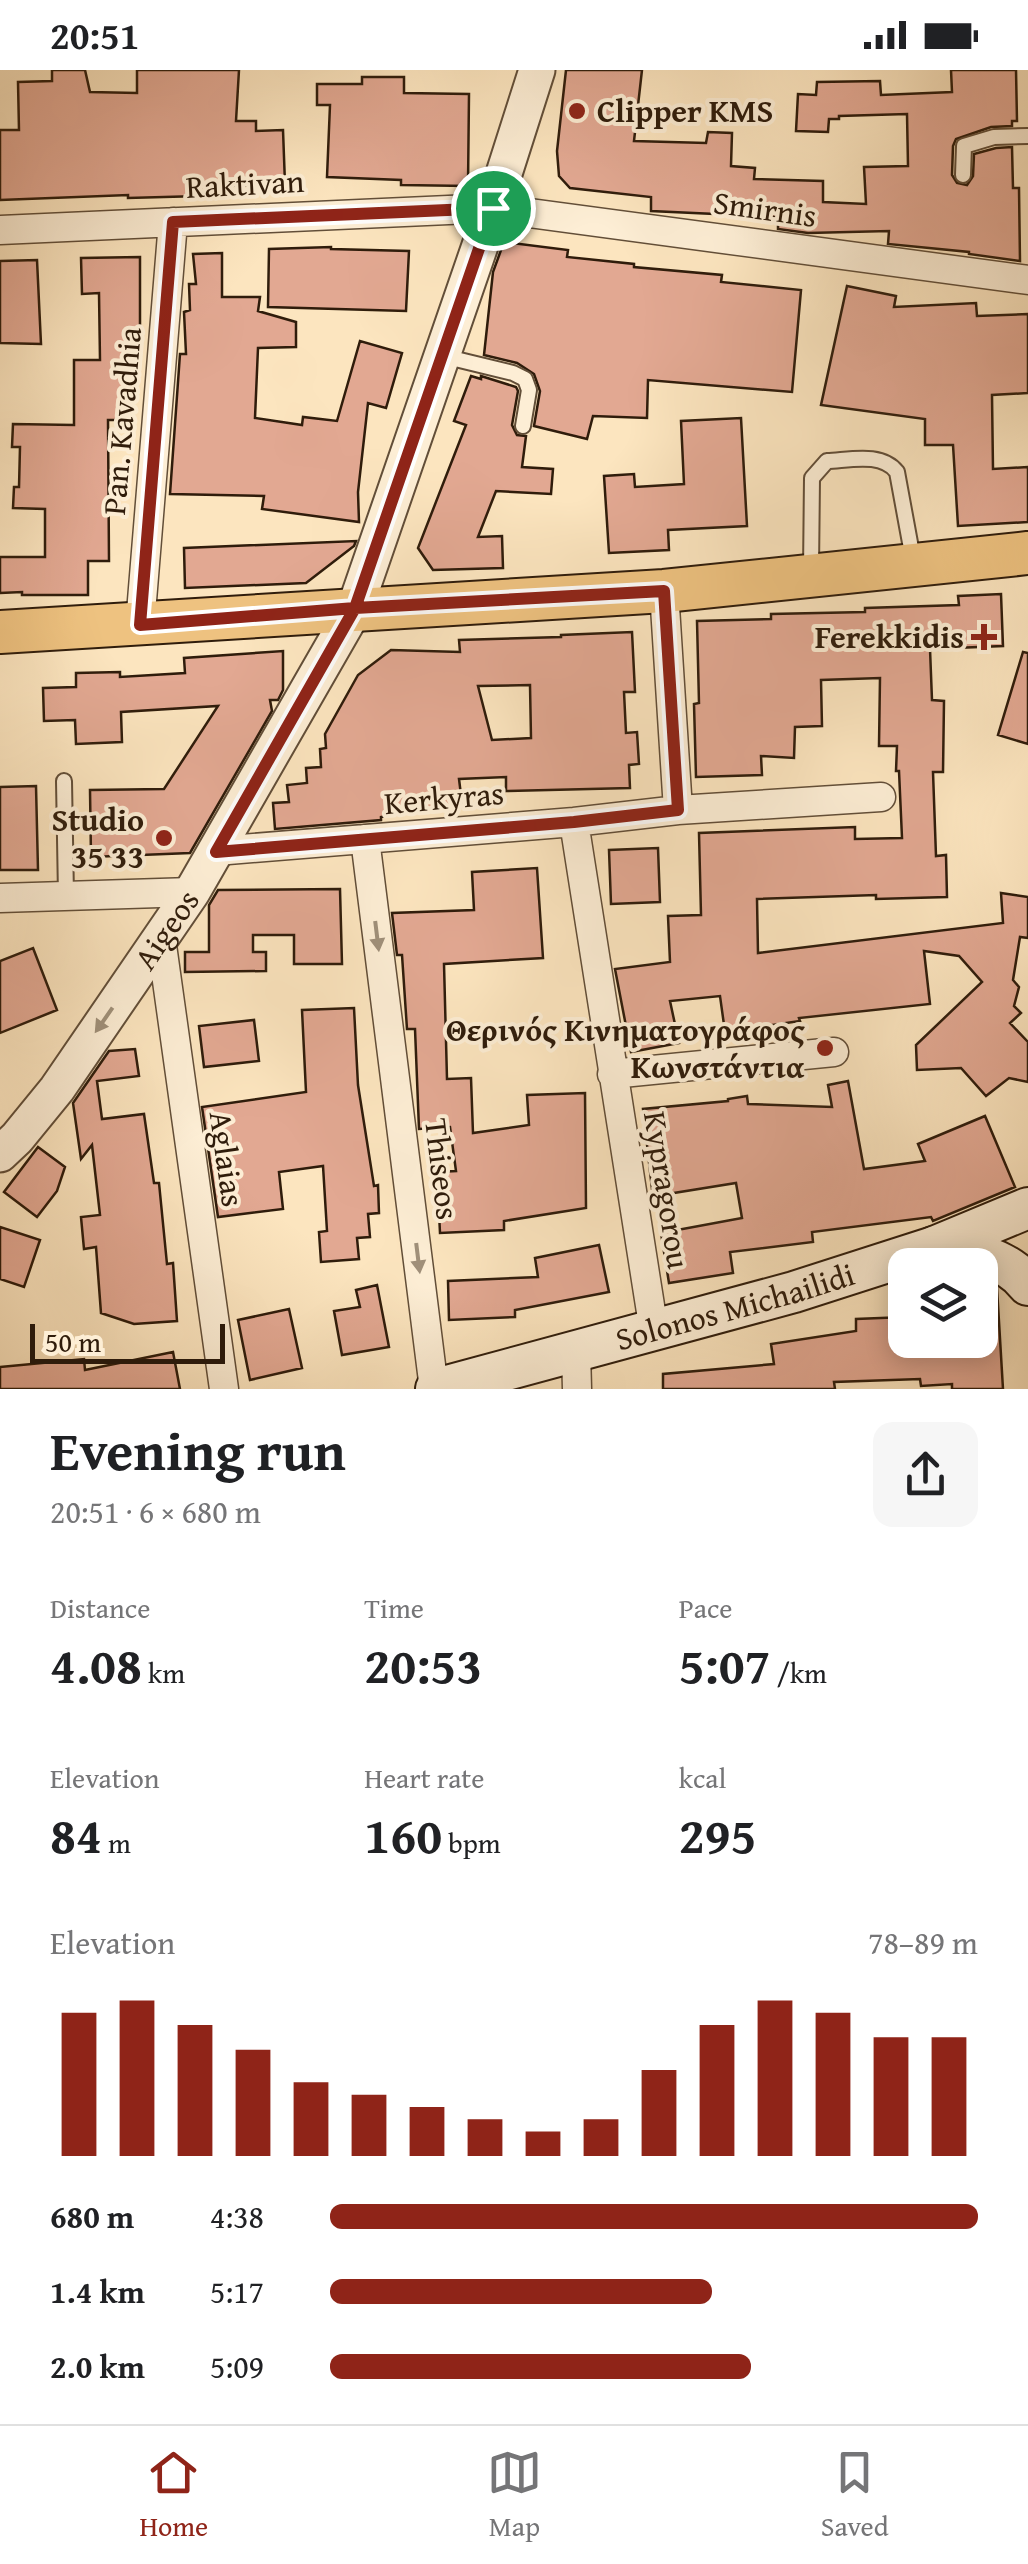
<!DOCTYPE html>
<meta charset="utf-8">
<style>
body{margin:0;font-family:"Gentium Book Plus",serif;background:#f6f6f6;color:#202124;height:100vh;display:flex;flex-direction:column;font-size:38px;white-space:nowrap}
*{box-sizing:border-box;margin:0}
p{font-size:32px;color:#757577}
.icon{flex:none;width:55px;height:55px;fill:none;stroke:currentColor;stroke-width:2;stroke-linecap:round;stroke-linejoin:round}
.map{position:relative;height:1319px;overflow:hidden}
.side{display:flex;flex-direction:column;background:#fff;flex:1}
.side>*{flex:none}
.fabs{position:absolute;left:888px;top:1178px;display:grid;gap:20px}
.fabs a{display:grid;place-items:center;width:110px;height:110px;border-radius:20px;background:#fff;box-shadow:0 5px 25px #0003;font-size:50px}
.scale{position:absolute;left:30px;bottom:25px;width:195px;box-sizing:border-box;padding-left:10px;border:5px solid #2f1c0b;border-top:0;font-size:28px;line-height:35px;white-space:nowrap;color:#2f1c0b;-webkit-text-stroke:8px #fdeed5;paint-order:stroke}
.pin{position:absolute;display:grid;place-items:center;width:85px;height:85px;color:#fff;margin:-42px;border:5px solid #fff;border-radius:50%;box-shadow:0 2px 10px #0007}
.round{display:grid;place-items:center;flex:none;width:105px;height:105px;border-radius:20px;background:#f6f6f6}
.summary{display:flex;align-items:center;justify-content:space-between;height:170px;padding:0 50px}
h1{font-size:55px;font-weight:700;line-height:75px}
.figures{display:grid;grid-template-columns:repeat(3,1fr);gap:15px;height:170px;padding:10px 50px}
.figures div{display:grid;align-content:center}
.figures b{font-size:50px;font-weight:700}
.figures small{font-size:28px;font-weight:400}
.figures p{font-size:28px}
.chart{height:280px;padding:20px 50px}
.chart p{display:flex;justify-content:space-between}
.chart svg{width:100%;height:180px;margin-top:10px;stroke:#8f2418;stroke-width:6}
ul{padding:0 50px;list-style:none;font-size:32px}
li{display:grid;grid-template-columns:160px 120px 1fr;align-items:center;height:75px}
li i{height:25px;border-radius:12px;background:#8f2418}
.status{display:flex;justify-content:space-between;align-items:center;height:70px;padding:0 50px;background:#fff;direction:ltr}
.status svg{height:28px;fill:currentColor}
.menu{display:flex;justify-content:space-around;align-items:center;height:140px;border-top:2px solid #e0e0e0;background:#fff;font-size:28px;color:#757577}
.menu a{display:grid;justify-items:center;gap:5px}
.menu .on{color:#8f2418}
.map>svg:first-child{display:block}
.building{fill:#e2a892;stroke:#2f1c0b;stroke-width:2.5;fill-rule:evenodd}
.lines{fill:none;stroke-linecap:round;stroke-linejoin:round}
.service-casing{stroke:#624e38;stroke-width:18}
.minor-casing{stroke:#624e38;stroke-width:31}
.tertiary-casing{stroke:#624e38;stroke-width:39}
.secondary-casing{stroke:#2f1c0b;stroke-width:44}
.primary-casing{stroke:#2f1c0b;stroke-width:46}
.service{stroke:#fdeed5;stroke-width:14}
.minor{stroke:#fdeed5;stroke-width:28}
.tertiary{stroke:#fdeed5;stroke-width:35}
.secondary{stroke:#fdeed5;stroke-width:40}
.primary{stroke:#eec280;stroke-width:42}
.oneway{fill:#a0907a}
.route-casing{stroke:#fff;stroke-width:20}
.route{stroke:#8f2418;stroke-width:12}
.poi-dot{fill:#8f2418;stroke:#fdeed5;stroke-width:4}
.labels{text-anchor:middle;stroke-width:8;stroke-linejoin:round;paint-order:stroke}
.poi-label{font-size:32px;font-weight:bold;fill:#2f1c0b;stroke:#fdeed5;text-anchor:end}
.street-label{font-size:32px;fill:#2f1c0b;stroke:#fdeed5}
</style>
<div class="status"><b>20:51</b><svg viewBox="0 0 49 12"><path d="M0 12V9h3v3zM5 12V6h3v6zM10 12V3h3v9zM15 12V0h3v12zM26 1h20v11H26zM47 4h2v5h-2z"/></svg></div>
<div class="map">
<svg width="1028" height="1319" viewBox="0 0 1028 1319">
<rect width="100%" height="100%" fill="#fce5bf"/>
<filter id="stains"><feTurbulence type="fractalNoise" baseFrequency=".002" numOctaves="4"/><feColorMatrix values="0 0 0 0 .2 0 0 0 0 .09 0 0 0 0 .02 0 0 0 .5 -.17"/></filter>
<radialGradient id="worn" r=".72"><stop offset=".6" stop-color="#630" stop-opacity="0"/><stop offset="1" stop-color="#630" stop-opacity=".3"/></radialGradient>
<!-- building -->
<path class="building" d="M 52,0 L 85,0 L 90,22 L 137,23 L 137,0 L 239,0 L 236,51 L 256,51 L 256,61 L 283,60 L 285,114 L 200,117 L 200,126 L 128,128 L 128,125 L 0,130 L 0,60 L 19,60 L 18,12 L 52,11 Z
M 566,0 L 642,0 L 634,71 L 706,73 L 708,62 L 732,63 L 731,96 L 755,98 L 754,109 L 823,111 L 823,132 L 866,134 L 864,97 L 908,96 L 907,44 L 839,46 L 839,49 L 829,49 L 828,62 L 796,61 L 798,24 L 816,25 L 817,12 L 880,11 L 881,25 L 952,22 L 951,0 L 1016,0 L 1017,51 L 1012,51 L 1012,56 L 991,57 L 956,69 L 953,76 L 952,105 L 957,113 L 967,115 L 973,106 L 974,84 L 996,78 L 1012,77 L 1013,118 L 1019,118 L 1020,191 L 969,184 L 969,182 L 888,174 L 889,161 L 808,163 L 778,159 L 778,147 L 651,141 L 651,127 L 570,118 L 559,106 L 557,81 Z
M 362,7 L 404,7 L 404,23 L 469,24 L 468,116 L 401,115 L 401,110 L 327,107 L 330,35 L 317,35 L 317,14 L 362,14 Z
M 504,172 L 568,180 L 567,187 L 634,194 L 634,197 L 722,205 L 721,212 L 801,220 L 792,322 L 648,310 L 647,348 L 593,346 L 587,369 L 534,356 L 540,321 L 534,304 L 517,293 L 484,285 L 493,202 Z
M 331,177 L 331,179 L 409,181 L 406,241 L 268,237 L 269,179 Z
M 222,183 L 222,227 L 260,227 L 258,241 L 296,252 L 296,277 L 258,278 L 255,348 L 302,355 L 303,347 L 337,351 L 360,271 L 402,283 L 386,338 L 368,333 L 358,422 L 359,452 L 262,439 L 264,426 L 170,424 L 180,284 L 186,284 L 184,242 L 190,240 L 189,214 L 196,214 L 193,184 Z
M 140,187 L 140,260 L 132,260 L 132,319 L 122,319 L 122,350 L 108,350 L 109,491 L 88,491 L 88,525 L 22,525 L 22,522 L 0,523 L 0,487 L 45,487 L 45,439 L 13,438 L 14,417 L 19,417 L 20,377 L 12,377 L 13,354 L 74,355 L 74,290 L 100,290 L 99,223 L 82,224 L 81,188 Z
M 37,190 L 41,274 L 0,273 L 0,191 Z
M 847,216 L 896,226 L 894,237 L 976,233 L 977,246 L 1028,244 L 1028,323 L 992,325 L 993,399 L 1028,397 L 1028,452 L 958,456 L 953,375 L 925,375 L 925,349 L 821,335 Z
M 471,306 L 481,309 L 481,306 L 516,317 L 518,321 L 512,355 L 517,365 L 526,366 L 522,397 L 553,399 L 551,424 L 496,421 L 478,467 L 502,466 L 503,498 L 433,500 L 418,478 L 466,355 L 454,351 Z
M 741,348 L 747,456 L 668,460 L 669,480 L 609,483 L 604,406 L 634,404 L 635,417 L 684,414 L 681,351 Z
M 356,471 L 354,476 L 306,513 L 185,518 L 184,478 Z
M 1001,524 L 1003,576 L 930,579 L 932,630 L 944,631 L 943,702 L 933,702 L 936,786 L 946,785 L 947,827 L 876,829 L 876,825 L 757,829 L 758,883 L 1003,853 L 1001,823 L 1028,827 L 1028,868 L 1020,867 L 1013,910 L 1019,917 L 1014,936 L 1021,943 L 1010,953 L 1028,972 L 1028,1012 L 1009,1008 L 986,1026 L 961,998 L 917,1000 L 916,975 L 982,912 L 959,886 L 924,881 L 930,934 L 799,948 L 800,951 L 725,962 L 720,926 L 670,931 L 679,973 L 631,982 L 615,899 L 670,892 L 668,846 L 701,845 L 699,763 L 855,757 L 855,769 L 902,768 L 899,701 L 896,701 L 897,676 L 879,676 L 880,608 L 821,610 L 822,656 L 795,657 L 794,688 L 761,686 L 762,705 L 696,707 L 694,634 L 699,633 L 697,551 L 771,549 L 771,544 L 865,542 L 865,538 L 959,535 L 958,526 Z
M 632,562 L 635,622 L 624,622 L 626,663 L 637,662 L 639,694 L 629,695 L 630,718 L 506,721 L 506,707 L 459,709 L 462,733 L 381,747 L 381,750 L 275,759 L 273,733 L 289,732 L 287,715 L 307,713 L 306,698 L 321,697 L 320,679 L 326,678 L 325,664 L 358,605 L 391,580 L 460,582 L 459,570 L 561,567 L 561,565 ZM 530,615 L 531,668 L 492,670 L 478,616 Z
M 283,581 L 283,620 L 278,630 L 270,630 L 272,641 L 190,783 L 91,787 L 90,720 L 164,719 L 218,636 L 121,642 L 122,672 L 76,674 L 75,650 L 44,651 L 43,618 L 76,617 L 76,603 L 120,602 L 120,607 L 185,603 L 184,588 Z
M 1023,582 L 1028,583 L 1028,674 L 998,665 Z
M 36,716 L 38,800 L 0,800 L 0,717 Z
M 658,778 L 660,832 L 611,834 L 609,780 Z
M 537,798 L 543,888 L 444,894 L 447,1009 L 471,1008 L 473,1063 L 529,1055 L 527,1025 L 585,1023 L 586,1138 L 504,1151 L 504,1160 L 440,1163 L 437,1102 L 456,1101 L 450,1057 L 419,1059 L 415,959 L 407,959 L 402,885 L 397,885 L 392,843 L 474,840 L 472,802 Z
M 340,819 L 342,894 L 294,894 L 294,865 L 253,865 L 253,882 L 266,882 L 266,901 L 185,902 L 185,882 L 209,882 L 209,835 L 218,820 Z
M 33,878 L 57,940 L 0,963 L 0,891 Z
M 354,938 L 358,1015 L 374,1116 L 378,1115 L 379,1143 L 368,1144 L 370,1167 L 357,1168 L 359,1189 L 321,1192 L 319,1162 L 327,1161 L 323,1096 L 279,1102 L 283,1139 L 218,1147 L 202,1037 L 306,1022 L 302,940 Z
M 254,950 L 259,991 L 204,997 L 199,956 Z
M 135,979 L 139,1006 L 97,1011 L 102,1049 L 144,1044 L 154,1113 L 159,1113 L 167,1194 L 173,1193 L 177,1251 L 134,1254 L 101,1243 L 96,1177 L 84,1179 L 81,1147 L 100,1145 L 92,1075 L 81,1089 L 73,1033 L 109,981 Z
M 848,1011 L 864,1099 L 925,1091 L 918,1074 L 985,1046 L 1015,1117 L 933,1151 L 931,1147 L 812,1162 L 813,1172 L 730,1182 L 733,1203 L 669,1213 L 661,1163 L 742,1148 L 736,1113 L 655,1126 L 654,1119 L 652,1119 L 643,1039 L 728,1031 L 728,1029 L 747,1026 L 748,1034 L 832,1037 L 828,1015 Z
M 38,1077 L 65,1097 L 57,1121 L 37,1147 L 4,1122 Z
M 0,1157 L 40,1170 L 24,1217 L 0,1209 Z
M 599,1175 L 609,1222 L 515,1240 L 515,1247 L 449,1250 L 448,1211 L 538,1207 L 535,1188 Z
M 377,1215 L 389,1277 L 342,1285 L 334,1241 L 360,1237 L 356,1220 Z
M 980,1216 L 993,1216 L 997,1218 L 1003,1319 L 952,1319 L 952,1314 L 921,1316 L 920,1309 L 834,1312 L 835,1319 L 663,1319 L 663,1304 L 774,1294 L 771,1274 L 856,1261 L 856,1249 L 905,1247 L 905,1270 L 980,1270 Z
M 289,1239 L 302,1298 L 250,1310 L 238,1250 Z
M 173,1282 L 180,1319 L 0,1319 L 0,1297 L 84,1289 L 85,1300 Z"/>
<g class="lines">
<!-- service casing -->
<g class="service-casing">
<path id="service" d="M 963,105 L 964,76 L 994,67 L 1028,66
M 443,286 L 513,303 L 525,309 L 529,320 L 523,356
M 811,500 L 812,408 L 827,391 C 850,390 882,382 897,402 L 913,489
M 64,711 L 66,826"/>
</g>
<!-- minor casing -->
<g class="minor-casing">
<path id="minor" d="M 0,160 L 493,138 L 1028,210
M 664,521 L 678,740
M 140,555 L 173,152
M 574,752 L 654,1261
M 365,769 L 434,1319
M 216,781 L 574,752 L 678,740 L 881,727
M 0,828 L 192,822
M 161,868 L 224,1319
M 612,1004 L 834,982
M 576,1281 L 577,1319"/>
</g>
<!-- tertiary casing -->
<g class="tertiary-casing">
<g id="tertiary">
<path id="s1" d="M 0,1084 L 17,1068 L 57,1019 L 192,822 L 355,538 L 493,138 L 537,0"/>
</g>
</g>
<!-- secondary casing -->
<g class="secondary-casing">
<g id="secondary">
<path d="M 934,1177 C 969,1181 1005,1186 1028,1215"/>
<path id="s2" d="M 436,1319 L 794,1222 L 934,1177 L 1028,1138"/>
</g>
</g>
<!-- primary casing -->
<g class="primary-casing">
<path id="primary" d="M 0,562 L 664,521 L 1028,483"/>
</g>
<!-- service -->
<use href="#service" class="service"/>
<!-- minor -->
<use href="#minor" class="minor"/>
<!-- tertiary -->
<use href="#tertiary" class="tertiary"/>
<!-- secondary -->
<use href="#secondary" class="secondary"/>
<!-- primary -->
<use href="#primary" class="primary"/>
</g>
<!-- one-way arrows -->
<defs><path id="oneway-solid" d="M-6-.8H1V-3.2L6.5 0L1 3.2V.8H-6Z" transform="scale(2.5)"/></defs>
<g class="oneway">
<use href="#oneway-solid" transform="translate(377 866) rotate(83)"/>
<use href="#oneway-solid" transform="translate(104 950) rotate(125)"/>
<use href="#oneway-solid" transform="translate(418 1188) rotate(83)"/>
</g>
<g class="lines">
<!-- route casing -->
<g class="route-casing">
<path id="route" d="M 493,138 L 355,538 L 216,782 L 574,752 L 678,740 L 664,521 L 355,538 L 140,555 L 173,152 L 493,138"/>
</g>
<!-- route -->
<use href="#route" class="route"/>
</g>
<!-- markers -->
<g class="poi-dot">
<circle cx="577" cy="41" r="10"/>
<path d="M979 552h10v10h10v10h-10v10h-10v-10h-10v-10h10z"/>
<circle cx="164" cy="768" r="10"/>
<circle cx="825" cy="978" r="10"/>
</g>
<g class="labels">
<!-- poi labels -->
<g class="poi-label">
<text x="597" y="52" text-anchor="start">Clipper KMS</text>
<text x="964" y="578">Ferekkidis</text>
<text x="144" y="761">Studio<tspan x="144" dy="37">35 33</tspan></text>
<text x="805" y="971">Θερινός Κινηματογράφος<tspan x="805" dy="37">Κωνστάντια</tspan></text>
</g>
<!-- street labels -->
<g class="street-label">
<text transform="translate(245 114) rotate(-3)" y="11">Raktivan</text>
<text transform="translate(765 139) rotate(8)" y="11">Smirnis</text>
<text transform="translate(122 351) rotate(-85)" y="11">Pan. Kavadhia</text>
<text transform="translate(444 728) rotate(-5)" y="11">Kerkyras</text>
<text dy="11" stroke="none"><textPath href="#s1" startOffset="280">Aigeos</textPath></text>
<text transform="translate(227 1089) rotate(82)" y="11">Aglaias</text>
<text transform="translate(442 1099) rotate(83)" y="11">Thiseos</text>
<text transform="translate(667 1120) rotate(81)" y="11">Kypragorou</text>
<text dy="11" stroke="none"><textPath href="#s2" startOffset="310">Solonos Michailidi</textPath></text>
</g>
</g>
<rect width="100%" height="100%" filter="url(#stains)"/>
<rect width="100%" height="100%" fill="url(#worn)"/>
</svg>
<div class="fabs">
<a><svg class="icon" aria-label="layers" viewBox="0 0 24 24"><path d="M12 4l9 5-9 5-9-5zM3 14l9 5 9-5"/></svg></a>
</div>
<div class="scale">50 m</div>
<div class="pin" style="left:493px;top:138px;background:#1e9e55"><svg class="icon" aria-label="arrive" viewBox="0 0 24 24"><path d="M6 21V4h12l-3 4 3 4H6"/></svg></div>
</div>
<section class="side">
<div class="summary"><div><h1>Evening run</h1><p>20:51 · 6 × 680 m</p></div><a class="round"><svg class="icon" aria-label="share" viewBox="0 0 24 24"><path d="M12 15V3M7 8l5-5 5 5M5 13v7h14v-7"/></svg></a></div>
<div class="figures">
<div><p>Distance</p><b>4.08<small> km</small></b></div>
<div><p>Time</p><b>20:53</b></div>
<div><p>Pace</p><b>5:07<small> /km</small></b></div>
</div>
<div class="figures">
<div><p>Elevation</p><b>84<small> m</small></b></div>
<div><p>Heart rate</p><b>160<small> bpm</small></b></div>
<div><p>kcal</p><b>295</b></div>
</div>
<div class="chart"><p><span>Elevation</span>78–89 m</p>
<svg viewBox="0 0 160 44" preserveAspectRatio="none"><path d="M5 44V9M15 44V6M25 44V12M35 44V18M45 44V26M55 44V29M65 44V32M75 44V35M85 44V38M95 44V35M105 44V23M115 44V12M125 44V6M135 44V9M145 44V15M155 44V15"/></svg>
</div>
<ul>
<li><b>680 m</b>4:38<i style="width:100%"></i></li>
<li><b>1.4 km</b>5:17<i style="width:59%"></i></li>
<li><b>2.0 km</b>5:09<i style="width:65%"></i></li>
</ul>
</section>
<nav class="menu">
<a class="on"><svg class="icon" aria-label="home" viewBox="0 0 24 24"><path d="M3 11l9-7 9 7M6 9v11h12V9"/></svg>Home</a>
<a><svg class="icon" aria-label="map" viewBox="0 0 24 24"><path d="M3 6l6-2 6 2 6-2v14l-6 2-6-2-6 2zM9 4v14M15 6v14"/></svg>Map</a>
<a><svg class="icon" aria-label="saved" viewBox="0 0 24 24"><path d="M7 4h10v16l-5-4-5 4z"/></svg>Saved</a>
</nav>
